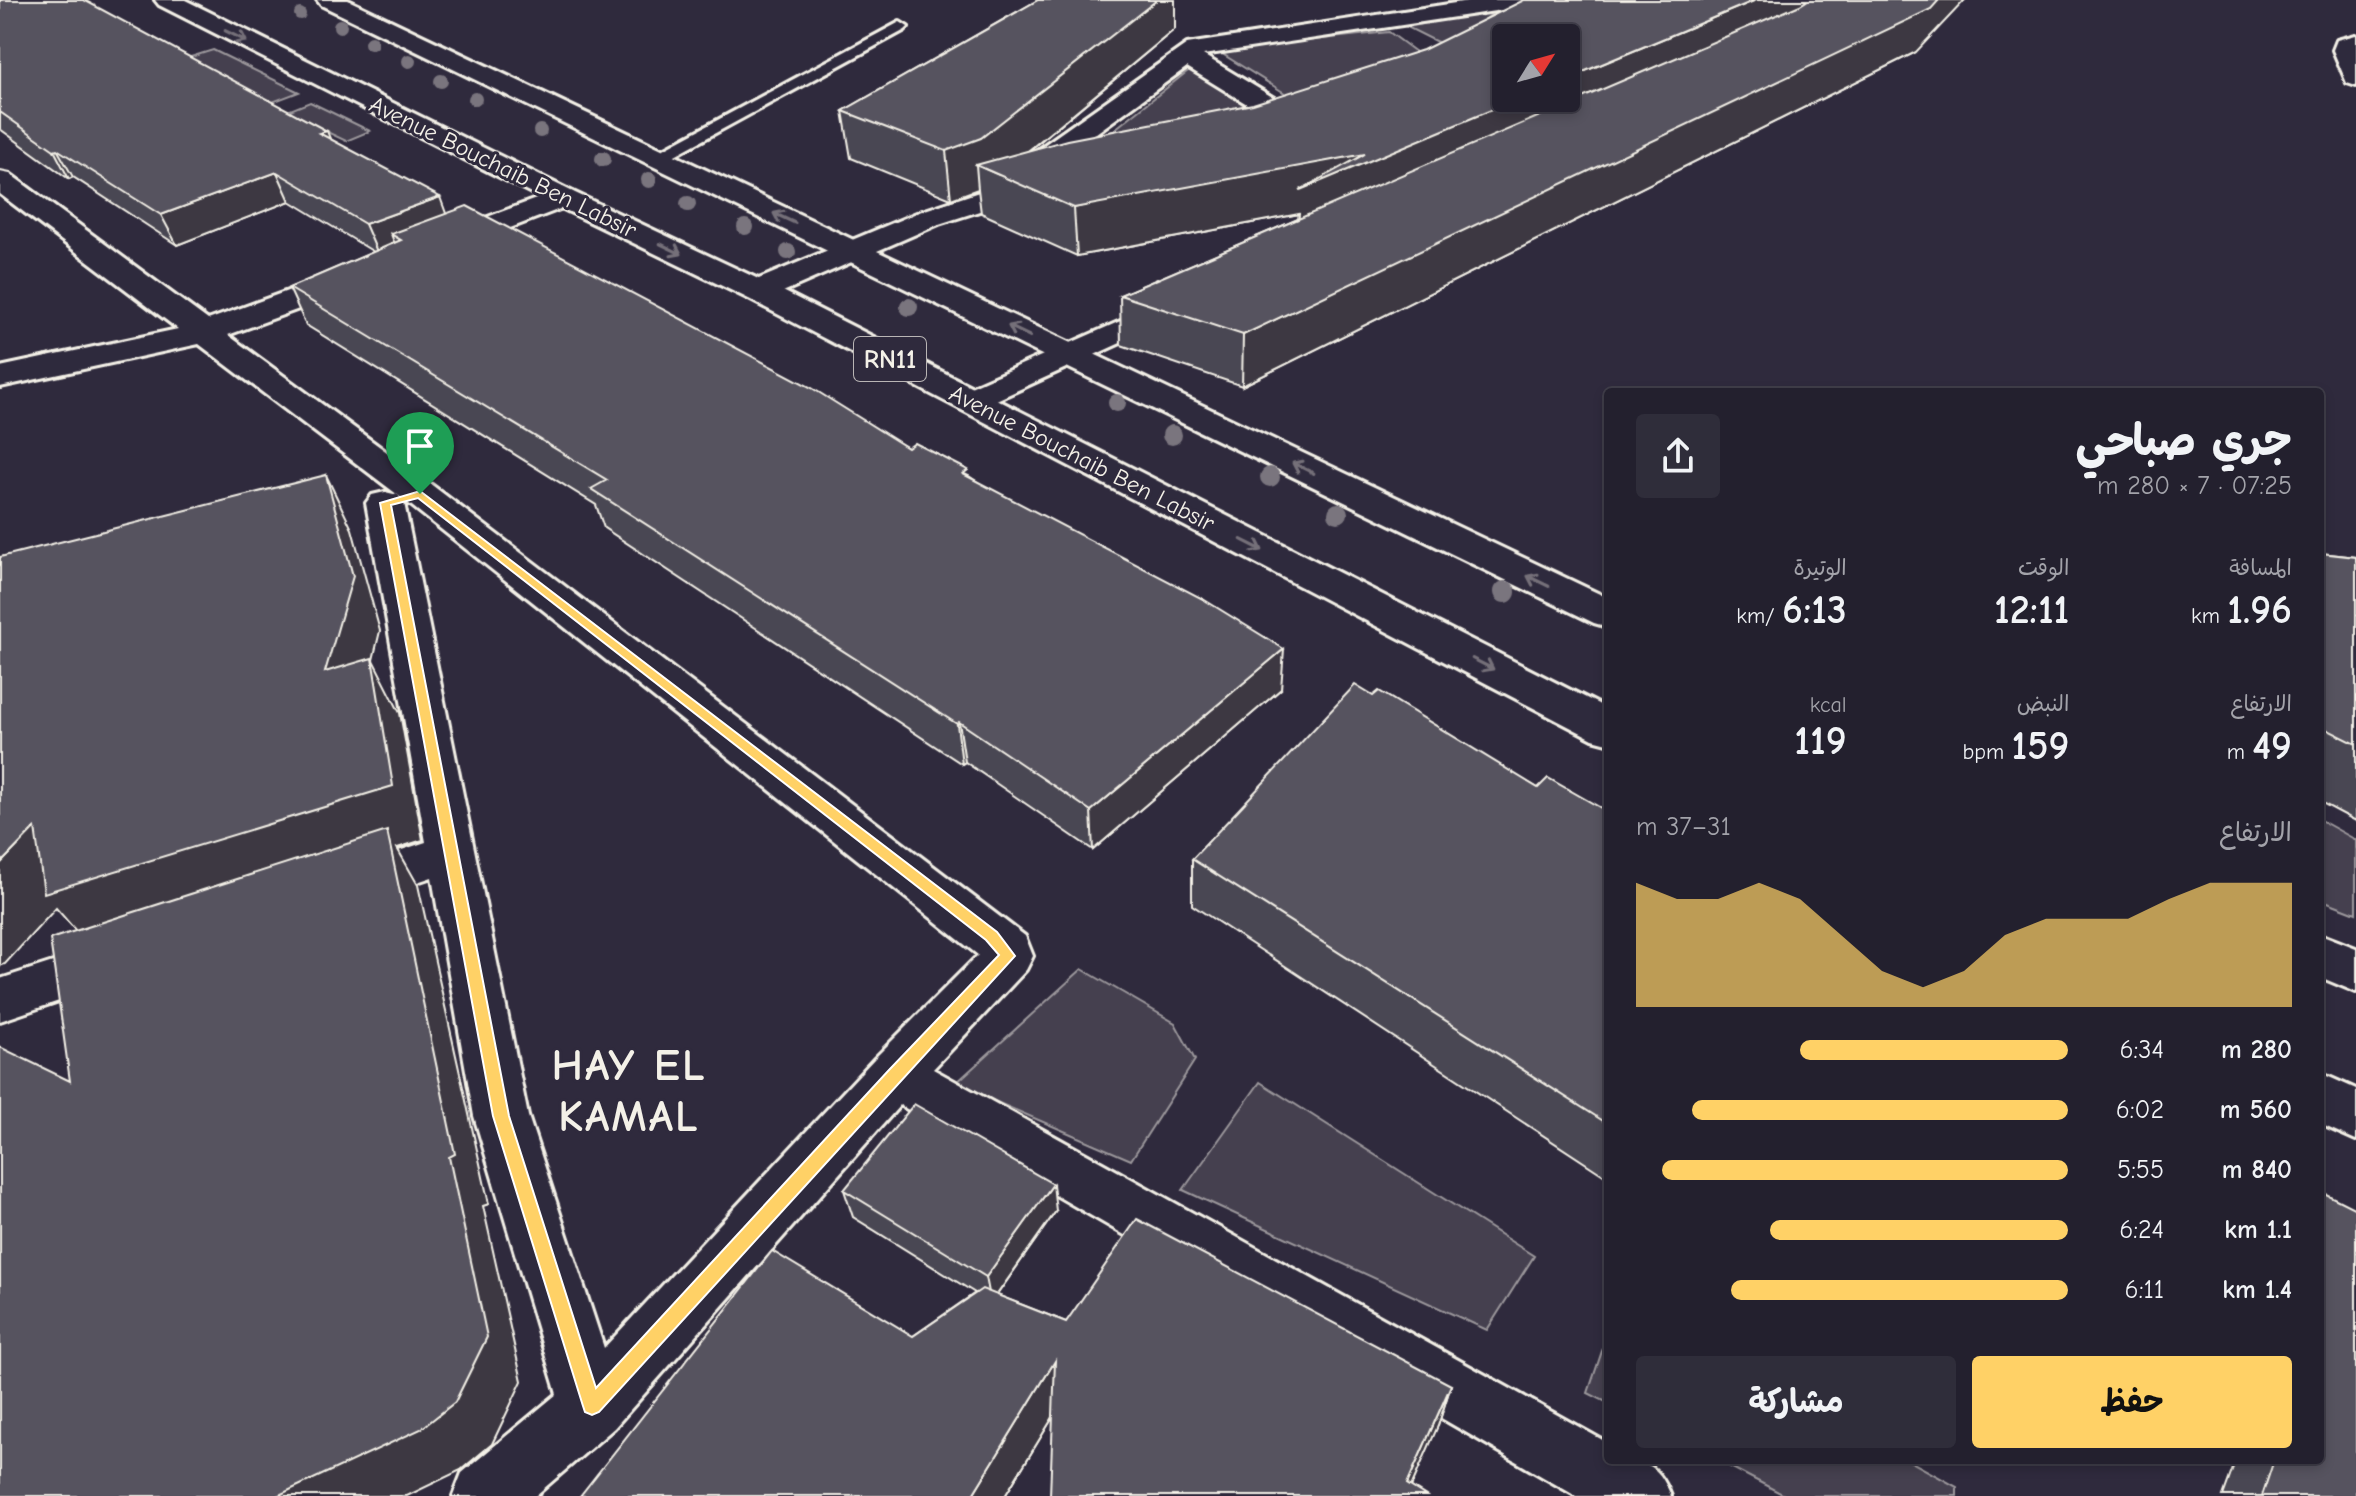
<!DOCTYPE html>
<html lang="ar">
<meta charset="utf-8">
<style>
body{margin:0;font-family:"Comic Neue","Playpen Sans Arabic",sans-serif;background:#2f2d3a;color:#f1f3f6;direction:rtl;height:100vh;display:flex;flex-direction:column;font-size:30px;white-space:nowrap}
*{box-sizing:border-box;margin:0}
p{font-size:26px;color:#a3a3aa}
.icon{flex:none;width:44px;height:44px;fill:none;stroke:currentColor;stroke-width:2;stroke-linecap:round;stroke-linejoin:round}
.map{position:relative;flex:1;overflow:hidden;direction:ltr}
.details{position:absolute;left:1604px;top:388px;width:720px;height:1076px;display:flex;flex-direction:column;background:#23202e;border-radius:8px;box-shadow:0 4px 12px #0003,0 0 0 2px #403e4a;direction:rtl}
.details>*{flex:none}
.needle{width:52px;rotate:53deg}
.fabs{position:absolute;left:1492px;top:24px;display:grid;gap:16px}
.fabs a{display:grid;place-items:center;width:88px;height:88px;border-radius:8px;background:#23202e;box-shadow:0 4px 12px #0003,0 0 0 2px #403e4a;font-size:40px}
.pin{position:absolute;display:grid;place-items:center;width:68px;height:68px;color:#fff;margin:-82px -34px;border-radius:50% 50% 50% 0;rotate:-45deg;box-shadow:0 0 8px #0007}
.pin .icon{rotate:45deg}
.round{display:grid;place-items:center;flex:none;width:84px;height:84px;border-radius:8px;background:#2f2d3a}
.head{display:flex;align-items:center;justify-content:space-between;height:136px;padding:0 32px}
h1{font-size:44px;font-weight:700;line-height:60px}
.stats{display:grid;grid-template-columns:repeat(3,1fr);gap:12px;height:136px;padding:8px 32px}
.stats div{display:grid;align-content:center}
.stats b{font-size:40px;font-weight:700}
.stats small{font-size:22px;font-weight:400}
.stats p{font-size:22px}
.chart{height:224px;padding:16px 32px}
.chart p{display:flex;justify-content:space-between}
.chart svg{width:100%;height:144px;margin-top:8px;fill:#ffd166;opacity:.7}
.button{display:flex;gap:16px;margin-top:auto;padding:16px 32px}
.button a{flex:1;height:92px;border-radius:8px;background:#ffd166;color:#111;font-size:32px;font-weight:700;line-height:92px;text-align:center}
.button a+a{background:#2f2d3a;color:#f1f3f6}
ul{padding:0 32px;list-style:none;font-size:26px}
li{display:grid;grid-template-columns:128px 96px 1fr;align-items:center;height:60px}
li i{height:20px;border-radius:10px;background:#ffd166}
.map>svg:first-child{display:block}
.green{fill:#454050;stroke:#9c989c;stroke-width:2}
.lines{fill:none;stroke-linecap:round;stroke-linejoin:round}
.lane-casing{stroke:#f4f1e8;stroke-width:6}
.street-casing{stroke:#f4f1e8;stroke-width:6}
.primary-casing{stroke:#f4f1e8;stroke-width:6}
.lane{fill:#2f2a3d;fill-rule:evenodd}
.street{fill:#2f2a3d;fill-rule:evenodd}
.primary{fill:#2f2a3d;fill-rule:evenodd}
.tree{fill:#7a757e}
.wall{fill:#4a4752;stroke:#f4f1e8;stroke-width:2}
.shaded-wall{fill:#3c3942;stroke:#f4f1e8;stroke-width:2}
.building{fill:#56525f;stroke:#f4f1e8;stroke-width:2}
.oneway{stroke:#747079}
.route{fill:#ffd166;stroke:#fff;stroke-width:2;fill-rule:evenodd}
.labels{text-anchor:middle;stroke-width:6;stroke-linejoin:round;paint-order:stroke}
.far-street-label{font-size:24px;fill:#f4f1e8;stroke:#2f2a3d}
.shield{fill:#2f2a3d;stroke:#b9b5b5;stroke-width:2}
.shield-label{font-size:26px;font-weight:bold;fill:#f4f1e8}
.near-district-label{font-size:44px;font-weight:bold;letter-spacing:2px;fill:#f4f1e8;stroke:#2f2a3d}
</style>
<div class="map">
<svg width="2356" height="1496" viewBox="0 0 2356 1496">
<rect width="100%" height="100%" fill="#2f2a3d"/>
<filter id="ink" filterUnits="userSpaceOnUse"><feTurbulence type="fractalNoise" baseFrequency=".0125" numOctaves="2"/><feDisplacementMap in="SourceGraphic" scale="16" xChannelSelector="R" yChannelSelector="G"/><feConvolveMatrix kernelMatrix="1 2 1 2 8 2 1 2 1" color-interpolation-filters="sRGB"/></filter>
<g filter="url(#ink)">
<!-- green -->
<path class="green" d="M 1497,10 L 1449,48 L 1407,27 Z
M 1389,32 L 1420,55 L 1299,102 L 1216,50 Z
M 213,50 L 299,92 L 270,103 L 181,60 Z
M 1193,67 L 1260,117 L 1081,156 Z
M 310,102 L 370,131 L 346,141 L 285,112 Z
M 2320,820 L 2356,840 L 2356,913 L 2320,899 Z
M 1082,969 L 1175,1023 L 1195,1060 L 1131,1160 L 955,1084 Z
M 1260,1082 L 1534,1256 L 1487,1330 L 1183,1190 Z
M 1608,1333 L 1608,1403 L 1588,1393 Z
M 1717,1460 L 1908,1460 L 1957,1487 L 1957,1496 L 1786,1496 Z"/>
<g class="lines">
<!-- lane casing -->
<g class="lane-casing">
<path id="lane" d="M 900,22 L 908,27 L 905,30 L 662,162 L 656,163 L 647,158 Z"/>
</g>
<!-- street casing -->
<g class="street-casing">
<path id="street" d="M 1475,0 L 1534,0 L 1530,5 L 1522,7 L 1203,55 L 1299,113 L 1303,119 L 1299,125 L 1281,125 L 1187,67 L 1037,176 L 1045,178 L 1049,184 L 1045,190 L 939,224 L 769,298 L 758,300 L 747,298 L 742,291 L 747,284 L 919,212 L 1012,181 L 1006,175 L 1010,169 L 1187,44 Z
M 2356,35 L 2356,86 L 2347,83 L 2333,50 L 2337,40 Z
M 0,172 L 10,174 L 208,320 L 340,272 L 351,270 L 362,272 L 366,279 L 362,286 L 228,335 L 433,486 L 1025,936 L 1033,956 L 1026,970 L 933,1069 L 1608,1443 L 1608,1460 C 1644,1460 1657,1461 1671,1496 L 1576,1496 L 900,1105 L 614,1428 L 535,1496 L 453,1496 L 462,1473 L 557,1394 L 474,1116 L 432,877 L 352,904 L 335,898 L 328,885 L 335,872 L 426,842 L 366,503 L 372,495 L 385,492 L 398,495 L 199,344 L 0,387 L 0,367 L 178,329 L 0,194 ZM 398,495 L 978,955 L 875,1058 L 604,1348 L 528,1116 L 404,503 Z
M 563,189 L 573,192 L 577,198 L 573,204 L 453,250 L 442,253 L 431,250 L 427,244 L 431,238 Z
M 1175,297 L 1186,299 L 1191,306 L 1186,313 L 981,407 L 969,410 L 957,407 L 952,400 L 957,393 Z
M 112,943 L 130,949 L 137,963 L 130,977 L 0,1021 L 0,979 Z"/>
</g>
<!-- primary casing -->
<g class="primary-casing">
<path id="primary" d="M 155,0 L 185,0 L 573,192 L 769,284 L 1608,709 L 1608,743 L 1593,739 L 747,298 L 553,204 L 159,5 Z
M 317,0 L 348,0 L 1608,598 L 1608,627 L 1594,623 L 321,5 Z
M 2320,934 L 2356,948 L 2356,992 L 2320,977 Z
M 2320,1073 L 2356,1089 L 2356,1140 L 2320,1124 Z"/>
</g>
<!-- lane -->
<use href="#lane" class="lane"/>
<!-- street -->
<use href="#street" class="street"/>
<!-- primary -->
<use href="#primary" class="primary"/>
</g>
<!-- trees -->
<g class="tree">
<circle cx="300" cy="14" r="6"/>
<circle cx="340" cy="26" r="7"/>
<circle cx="371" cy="43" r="7"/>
<circle cx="409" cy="61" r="7"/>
<circle cx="441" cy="81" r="7"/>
<circle cx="475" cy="99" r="7"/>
<circle cx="540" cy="131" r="7"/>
<circle cx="603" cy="159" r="8"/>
<circle cx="649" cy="180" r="8"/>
<circle cx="688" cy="204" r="8"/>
<circle cx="745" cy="227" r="8"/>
<circle cx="788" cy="252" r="8"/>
<circle cx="909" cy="307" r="9"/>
<circle cx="1117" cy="403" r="9"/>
<circle cx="1172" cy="435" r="10"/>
<circle cx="1270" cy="477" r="10"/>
<circle cx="1338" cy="513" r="10"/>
<circle cx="1505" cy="592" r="11"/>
</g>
<!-- wall -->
<path class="wall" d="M 0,0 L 330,139 L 446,214 L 908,448 L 969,476 L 1281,689 L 1093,850 L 965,762 L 962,764 L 604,528 L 596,505 L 306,325 L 289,288 L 374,252 L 290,201 L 177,245 L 73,177 L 69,179 L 0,129 Z
M 1038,0 L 1175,0 L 1175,29 L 1030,150 L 1916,52 L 1242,386 L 1121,345 L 1120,295 L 1298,219 L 1299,214 L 1077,256 L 981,213 L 978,189 L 951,199 L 851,158 L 843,111 Z
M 2320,553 L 2356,557 L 2356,821 L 2320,802 Z
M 1373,696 L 1538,788 L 1608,812 L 1608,1178 L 1192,905 L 1192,859 Z
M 844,1190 L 1056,1211 L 997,1295 L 1066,1322 L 1451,1385 L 1438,1426 L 1053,1417 L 1005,1496 L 580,1496 L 913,1336 L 975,1293 L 853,1217 Z
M 2236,1460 L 2320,1460 L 2356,1496 L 2223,1496 Z"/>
<!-- shaded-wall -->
<path class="shaded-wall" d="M 1157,0 L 1175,0 L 1175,29 L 999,175 L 976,165 L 978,189 L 951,199 L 946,151 Z
M 1756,0 L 1817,0 L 1297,238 L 1299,214 L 1077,256 L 1074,208 L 1520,98 L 1566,98 L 1566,79 Z
M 1939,0 L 1965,0 L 1916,52 L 1242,386 L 1243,335 Z
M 327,131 L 338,159 L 319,133 Z
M 57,149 L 73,177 L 69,179 L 54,150 Z
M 277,172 L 290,201 L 177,245 L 161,215 Z
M 440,197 L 451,227 L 401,240 L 391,234 L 396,247 L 378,254 L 365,224 Z
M 326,475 L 352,529 L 380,631 L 373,660 L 400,713 L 423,840 L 397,848 L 418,885 L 489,1204 L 483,1206 L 522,1381 L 492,1444 L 461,1470 L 407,1496 L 277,1496 L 90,947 L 56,908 L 5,964 L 0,966 L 0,864 L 35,828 Z
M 1284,649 L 1281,689 L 1093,850 L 1091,811 Z
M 959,722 L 965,762 L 962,764 L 957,724 Z
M 1053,1184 L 1056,1211 L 991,1303 L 986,1277 Z
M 1055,1361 L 1061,1404 L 1005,1496 L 972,1496 Z
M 1451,1385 L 1438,1426 L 1407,1496 L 1407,1484 Z"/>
<!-- building -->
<path class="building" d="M 0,0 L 84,0 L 327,131 L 319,133 L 440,197 L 365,224 L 277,172 L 161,215 L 57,149 L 54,150 L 0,112 Z
M 1038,0 L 1157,0 L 981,138 L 946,151 L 843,111 Z
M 1524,0 L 1756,0 L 1566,79 L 1566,38 L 1506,38 L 1506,98 L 1520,98 L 1300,190 L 1365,154 L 1074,208 L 976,165 L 1067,140 L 1253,104 L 1423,50 Z
M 1808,0 L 1939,0 L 1931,9 L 1243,335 L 1120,295 L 1800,5 Z
M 467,206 L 812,388 L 908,448 L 915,443 L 968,470 L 963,474 L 1203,599 L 1284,649 L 1091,811 L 959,722 L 957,724 L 591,489 L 607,480 L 289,288 L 401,240 L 391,234 Z
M 326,475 L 353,576 L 325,672 L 372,658 L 393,786 L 44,893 L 35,828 L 0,864 L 0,557 Z
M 2320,553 L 2356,557 L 2356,744 L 2320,726 Z
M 1355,685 L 1373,696 L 1379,691 L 1538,788 L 1548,778 L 1608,812 L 1608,1124 L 1192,859 Z
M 387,831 L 455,1154 L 449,1157 L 487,1337 L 455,1402 L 421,1429 L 277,1496 L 0,1496 L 0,1047 L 70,1081 L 50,939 Z
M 914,1104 L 1053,1184 L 986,1277 L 844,1190 Z
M 2320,1191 L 2356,1209 L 2356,1496 L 2262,1496 L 2274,1460 L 2320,1460 Z
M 1137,1219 L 1451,1385 L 1407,1484 L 1426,1496 L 1050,1496 L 1055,1361 L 972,1496 L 580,1496 L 772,1251 L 913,1336 L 982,1289 L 1066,1322 Z"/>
<!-- one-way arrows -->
<defs><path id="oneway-shaft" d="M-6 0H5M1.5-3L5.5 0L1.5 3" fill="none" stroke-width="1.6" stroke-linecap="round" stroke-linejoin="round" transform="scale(2)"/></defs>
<g class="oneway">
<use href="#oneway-shaft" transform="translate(236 36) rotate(26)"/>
<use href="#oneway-shaft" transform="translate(784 218) rotate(-155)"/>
<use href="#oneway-shaft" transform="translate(671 249) rotate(26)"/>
<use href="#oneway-shaft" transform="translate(1019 331) rotate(-154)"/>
<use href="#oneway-shaft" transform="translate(1303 468) rotate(-154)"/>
<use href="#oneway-shaft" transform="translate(1252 545) rotate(27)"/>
<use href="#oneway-shaft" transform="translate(1538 581) rotate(-154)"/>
<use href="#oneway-shaft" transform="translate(1483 664) rotate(27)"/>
</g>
</g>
<!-- route -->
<path class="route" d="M 420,491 L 997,932 L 1015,956 L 599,1412 L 592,1415 L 585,1412 L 583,1406 L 493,1116 L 380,503 ZM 418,498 L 986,940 L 999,955 L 889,1070 L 596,1388 L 509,1116 L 391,505 Z"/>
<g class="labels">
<!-- far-street labels -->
<g class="far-street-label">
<text transform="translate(503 167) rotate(26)" y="8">Avenue Bouchaib Ben Labsir</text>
<text transform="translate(1082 458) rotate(27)" y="8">Avenue Bouchaib Ben Labsir</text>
</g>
<!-- shield labels -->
<rect class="shield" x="854" y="337" width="72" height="44" rx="6"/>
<g class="shield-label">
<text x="890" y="368">RN11</text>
</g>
<!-- near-district labels -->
<g class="near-district-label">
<text x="629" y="1080">HAY EL<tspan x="629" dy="51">KAMAL</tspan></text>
</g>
</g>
</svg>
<div class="fabs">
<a><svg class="needle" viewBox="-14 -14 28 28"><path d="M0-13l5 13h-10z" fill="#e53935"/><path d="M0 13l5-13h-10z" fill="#a3a3aa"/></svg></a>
</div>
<div class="pin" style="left:420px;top:494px;background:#1e9e55"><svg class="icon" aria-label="arrive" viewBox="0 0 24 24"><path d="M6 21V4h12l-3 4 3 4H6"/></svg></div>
<section class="details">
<div class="head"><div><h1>جري صباحي</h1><p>07:25 · 7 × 280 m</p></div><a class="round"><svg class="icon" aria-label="share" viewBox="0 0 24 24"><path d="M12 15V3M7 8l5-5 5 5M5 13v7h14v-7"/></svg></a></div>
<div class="stats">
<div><p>المسافة</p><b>1.96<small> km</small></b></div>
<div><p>الوقت</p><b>12:11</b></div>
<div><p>الوتيرة</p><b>6:13<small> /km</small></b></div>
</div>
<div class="stats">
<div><p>الارتفاع</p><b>49<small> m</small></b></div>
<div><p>النبض</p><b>159<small> bpm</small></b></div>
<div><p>kcal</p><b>119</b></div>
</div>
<div class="chart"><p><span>الارتفاع</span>31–37 m</p>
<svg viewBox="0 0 160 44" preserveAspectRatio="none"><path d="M0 44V6L10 11L20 11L30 6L40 11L50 22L60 33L70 38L80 33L90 22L100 17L110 17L120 17L130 11L140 6L150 6L160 6V44z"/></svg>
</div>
<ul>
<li><b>280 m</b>6:34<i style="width:62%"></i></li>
<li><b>560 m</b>6:02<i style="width:87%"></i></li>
<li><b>840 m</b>5:55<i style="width:94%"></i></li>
<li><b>1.1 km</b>6:24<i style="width:69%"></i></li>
<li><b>1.4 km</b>6:11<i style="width:78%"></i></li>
</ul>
<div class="button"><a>حفظ</a><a>مشاركة</a></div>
</section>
</div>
